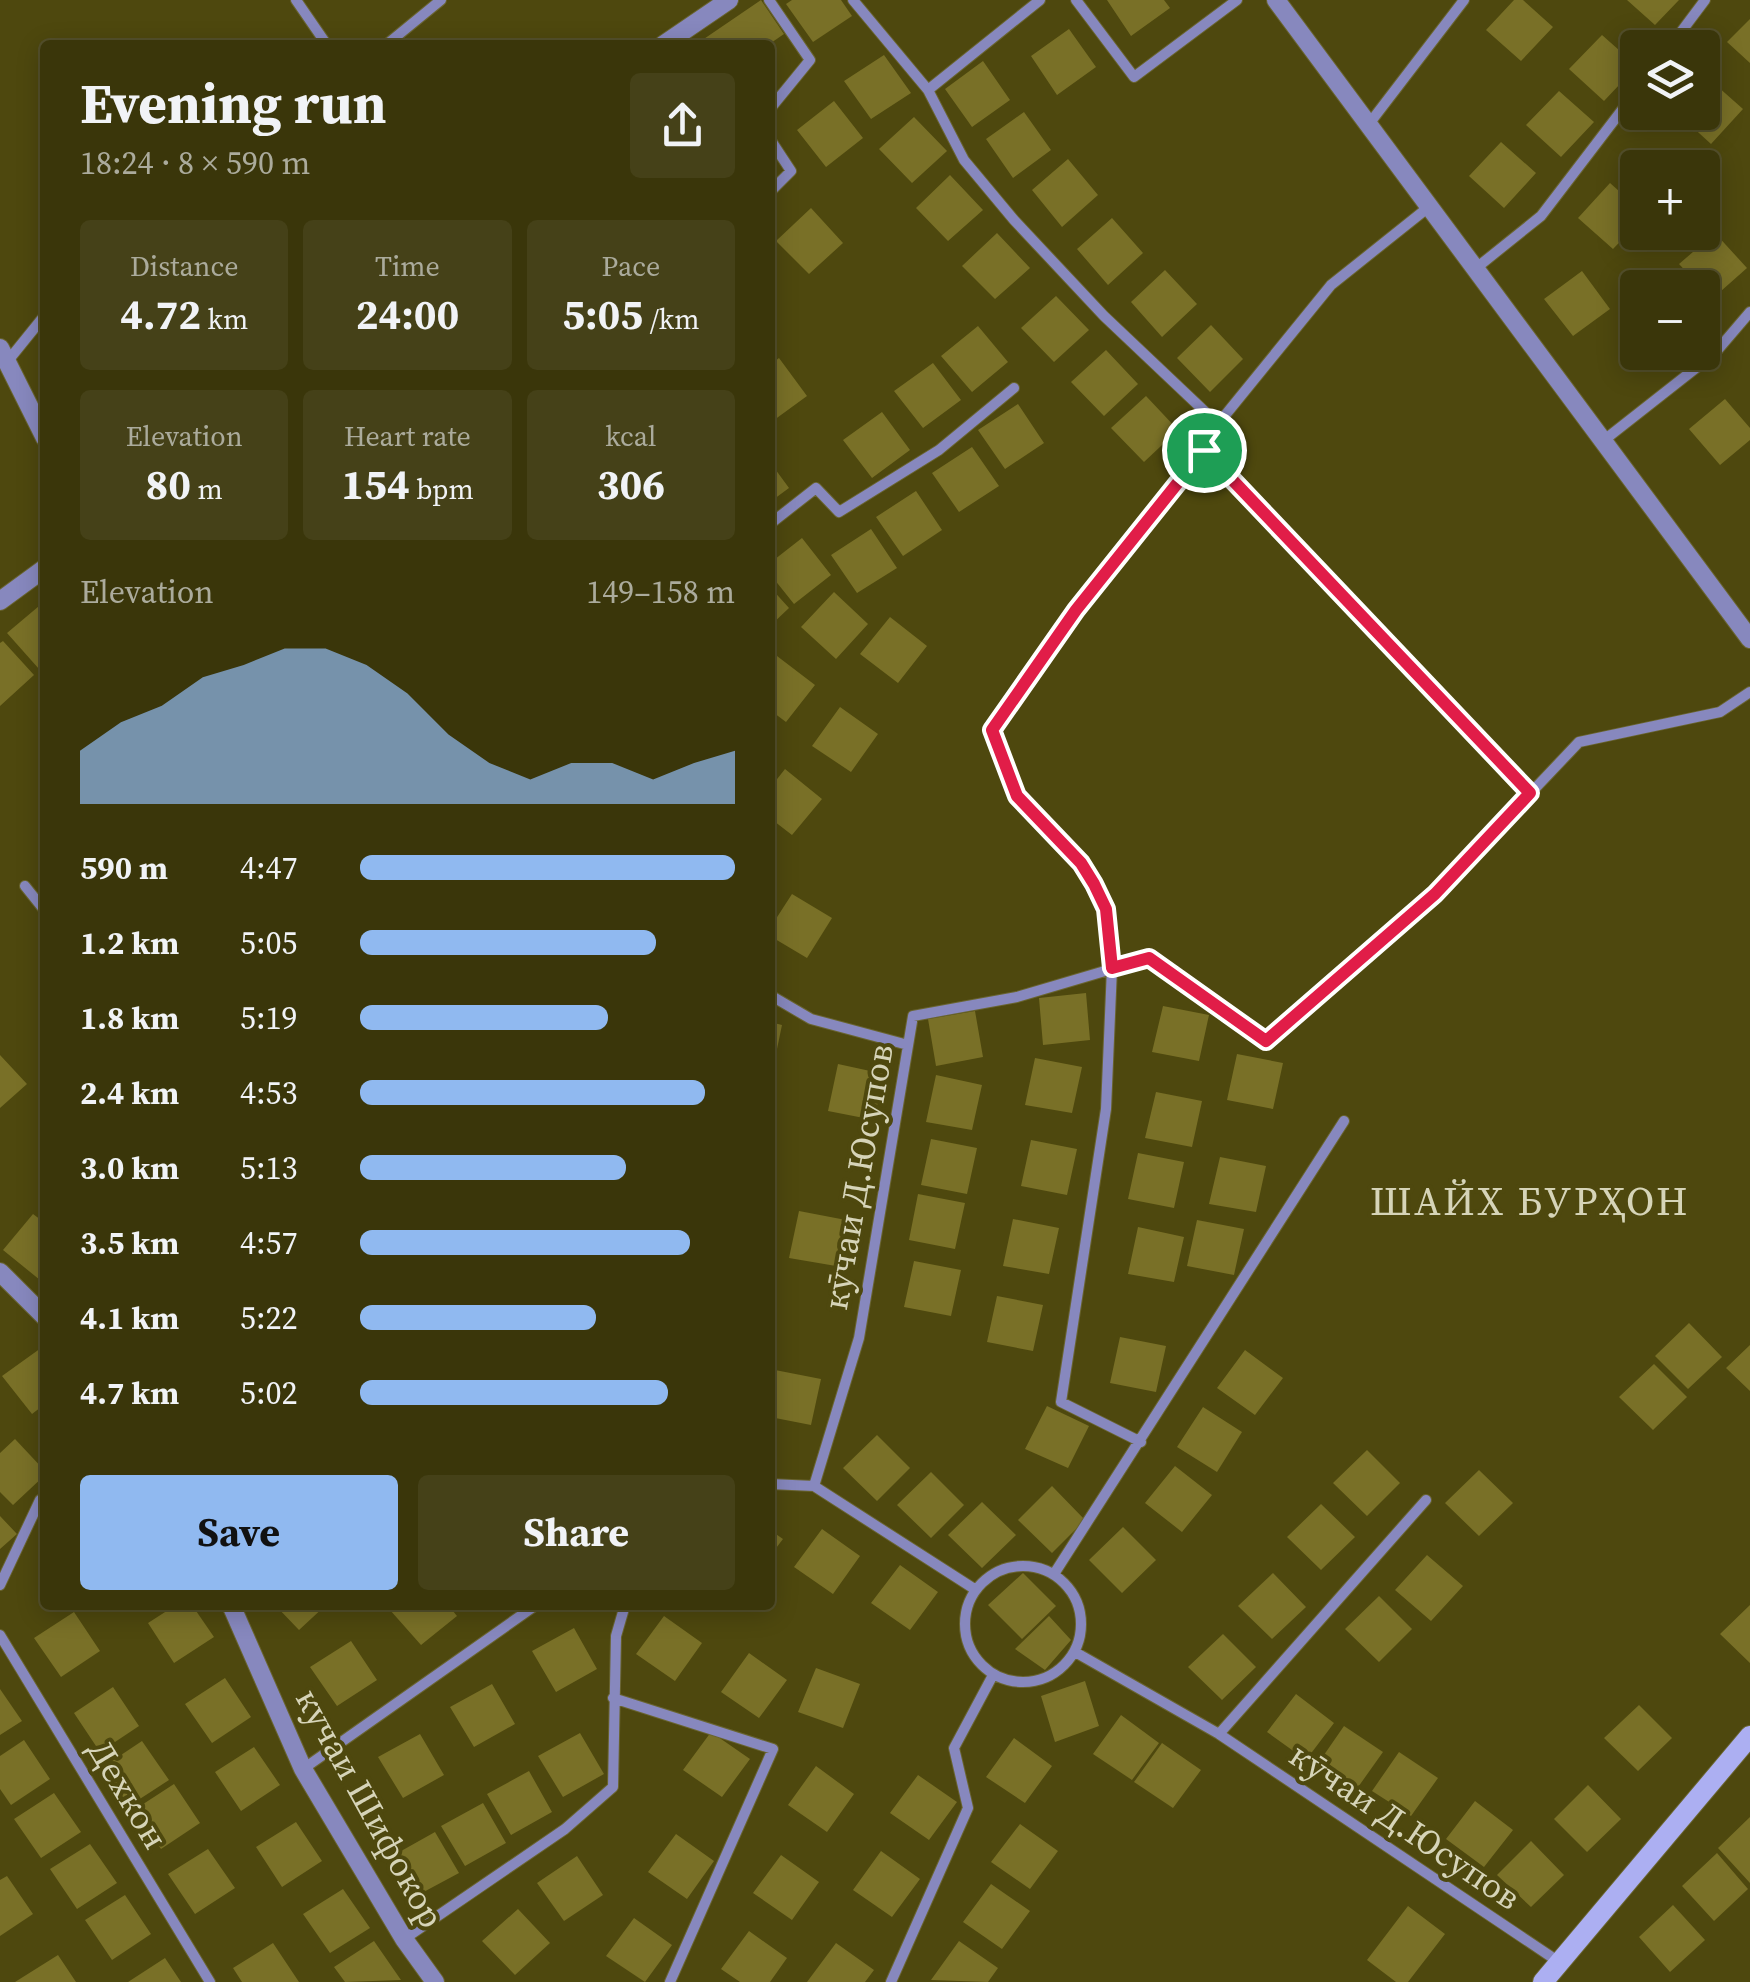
<!DOCTYPE html>
<meta charset="utf-8">
<style>
body{margin:0;font-family:"Source Serif 4",serif;background:#454118;color:#f1f3f6;height:100vh;display:flex;flex-direction:column;font-size:38px;white-space:nowrap}
*{box-sizing:border-box;margin:0}
p{font-size:32px;color:#abab9c}
.icon{flex:none;width:55px;height:55px;fill:none;stroke:currentColor;stroke-width:2;stroke-linecap:round;stroke-linejoin:round}
.map{position:relative;flex:1;overflow:hidden}
.panel{position:absolute;left:40px;top:40px;width:735px;height:1570px;display:flex;flex-direction:column;background:#3a360a;border-radius:10px;box-shadow:0 5px 25px #0003,0 0 0 2px #54502b}
.panel>*{flex:none}
.fabs{position:absolute;left:1620px;top:30px;display:grid;gap:20px}
.fabs a{display:grid;place-items:center;width:100px;height:100px;border-radius:10px;background:#3a360a;box-shadow:0 5px 25px #0003,0 0 0 2px #54502b;font-size:50px}
.pin{position:absolute;display:grid;place-items:center;width:85px;height:85px;color:#fff;margin:-42px;border:5px solid #fff;border-radius:50%;box-shadow:0 2px 10px #0007}
.round{display:grid;place-items:center;flex:none;width:105px;height:105px;border-radius:10px;background:#454118}
.head{display:flex;align-items:center;justify-content:space-between;height:170px;padding:0 40px}
h1{font-size:55px;font-weight:700;line-height:75px}
.stats{display:grid;grid-template-columns:repeat(3,1fr);gap:15px;height:170px;padding:10px 40px}
.stats div{display:grid;align-content:center;border-radius:10px;background:#454118;text-align:center}
.stats b{font-size:42px;font-weight:700}
.stats small{font-size:28px;font-weight:400}
.stats p{font-size:28px}
.chart{height:280px;padding:20px 40px}
.chart p{display:flex;justify-content:space-between}
.chart svg{width:100%;height:180px;margin-top:10px;fill:#90b9f0;opacity:.7}
.cta{display:flex;gap:20px;margin-top:auto;padding:20px 40px}
.cta a{flex:1;height:115px;border-radius:10px;background:#90b9f0;color:#111;font-size:40px;font-weight:700;line-height:115px;text-align:center}
.cta a+a{background:#454118;color:#f1f3f6}
ul{padding:0 40px;list-style:none;font-size:32px}
li{display:grid;grid-template-columns:160px 120px 1fr;align-items:center;height:75px}
li i{height:25px;border-radius:12px;background:#90b9f0}
.map>svg:first-child{display:block}
.building{fill:#797027}
.lines{fill:none;stroke-linecap:round;stroke-linejoin:round}
.minor-casing{stroke:#696430;stroke-width:12}
.tertiary-casing{stroke:#696430;stroke-width:20}
.secondary-casing{stroke:#696430;stroke-width:22}
.minor{stroke:#8788be;stroke-width:10}
.tertiary{stroke:#8788be;stroke-width:18}
.secondary{stroke:#acaff2;stroke-width:20}
.route-casing{stroke:#fff;stroke-width:20}
.route{stroke:#e11d48;stroke-width:12}
.labels{text-anchor:middle;stroke-width:8;stroke-linejoin:round;paint-order:stroke}
.street-label{font-size:35px;fill:#d6d4b8;stroke:#4e480e}
.quarter-label{font-size:40px;letter-spacing:2.5px;fill:#d6d4b8;stroke:#4e480e}
</style>
<div class="map">
<svg width="1750" height="1982" viewBox="0 0 1750 1982">
<rect width="100%" height="100%" fill="#4e480e"/>
<!-- building -->
<path class="building" d="M 761,0 L 784,34 L 768,45 L 695,45 Z
M 792,0 L 841,0 L 852,16 L 813,42 L 786,4 Z
M 1107,0 L 1164,0 L 1170,8 L 1131,36 Z
M 1514,0 L 1523,0 L 1553,27 L 1521,61 L 1486,30 Z
M 1627,0 L 1679,0 L 1655,25 Z
M 1750,19 L 1750,63 L 1727,42 Z
M 1069,29 L 1096,67 L 1057,95 L 1031,56 Z
M 1602,35 L 1637,66 L 1604,101 L 1569,69 Z
M 884,55 L 911,93 L 871,119 L 844,81 Z
M 983,61 L 1010,100 L 972,127 L 945,89 Z
M 1708,78 L 1743,109 L 1711,144 L 1676,112 L 1702,112 L 1702,84 Z
M 1559,91 L 1594,122 L 1561,157 L 1526,125 Z
M 834,101 L 863,138 L 826,167 L 797,130 Z
M 1024,112 L 1051,150 L 1013,178 L 986,139 Z
M 914,117 L 947,151 L 912,183 L 879,149 Z
M 1501,142 L 1536,173 L 1504,208 L 1469,176 Z
M 1068,159 L 1098,195 L 1062,227 L 1032,190 Z
M 950,175 L 983,210 L 948,241 L 916,208 Z
M 1610,183 L 1638,208 L 1638,223 L 1613,249 L 1578,218 Z
M 811,208 L 843,243 L 809,274 L 776,241 Z
M 1112,218 L 1143,253 L 1108,285 L 1077,249 Z
M 997,233 L 1030,268 L 995,299 L 962,266 Z
M 1715,233 L 1747,268 L 1712,299 L 1679,264 Z
M 1165,270 L 1197,304 L 1162,337 L 1131,302 Z
M 1582,271 L 1610,309 L 1573,336 L 1544,299 Z
M 1056,296 L 1089,330 L 1054,362 L 1021,328 Z
M 1211,325 L 1243,359 L 1210,392 L 1177,358 Z
M 978,326 L 1008,362 L 972,392 L 941,356 Z
M 1106,350 L 1138,384 L 1104,416 L 1071,382 Z
M 1651,352 L 1674,352 L 1661,364 Z
M 779,358 L 807,396 L 770,423 L 770,365 Z
M 933,363 L 961,400 L 923,428 L 894,391 Z
M 1146,396 L 1178,430 L 1144,462 L 1111,428 Z
M 1725,399 L 1750,428 L 1750,440 L 1720,465 L 1689,429 Z
M 1018,404 L 1044,443 L 1005,469 L 978,430 Z
M 882,412 L 910,450 L 872,478 L 843,440 Z
M 972,447 L 999,486 L 959,512 L 932,473 Z
M 770,462 L 789,488 L 770,502 Z
M 916,491 L 942,530 L 903,556 L 876,517 Z
M 871,529 L 897,568 L 857,593 L 831,555 Z
M 802,538 L 831,575 L 794,604 L 770,574 L 770,563 Z
M 770,587 L 789,608 L 770,626 Z
M 834,592 L 868,624 L 836,659 L 801,627 Z
M 45,601 L 45,663 L 39,669 L 7,633 Z
M 890,617 L 927,646 L 898,683 L 860,654 Z
M 3,641 L 34,675 L 0,706 L 0,643 Z
M 777,656 L 815,685 L 786,722 L 770,710 L 770,665 Z
M 840,707 L 878,734 L 851,772 L 812,746 Z
M 785,769 L 822,799 L 792,835 L 770,818 L 770,788 Z
M 792,894 L 832,918 L 807,958 L 770,936 L 770,928 Z
M 1086,993 L 1090,1040 L 1043,1045 L 1039,998 Z
M 1163,1006 L 1209,1015 L 1199,1061 L 1152,1052 Z
M 975,1011 L 983,1057 L 936,1066 L 928,1019 Z
M 770,1022 L 782,1025 L 772,1073 L 770,1073 Z
M 1237,1054 L 1283,1063 L 1273,1109 L 1227,1100 Z
M 0,1055 L 27,1084 L 0,1108 Z
M 1035,1058 L 1082,1067 L 1072,1113 L 1025,1105 Z
M 838,1064 L 884,1074 L 874,1120 L 828,1111 Z
M 936,1075 L 982,1085 L 972,1130 L 926,1122 Z
M 1156,1092 L 1202,1101 L 1192,1147 L 1145,1138 Z
M 931,1139 L 977,1148 L 967,1194 L 921,1185 Z
M 1031,1140 L 1077,1149 L 1067,1195 L 1021,1186 Z
M 1138,1153 L 1184,1162 L 1174,1208 L 1128,1199 Z
M 1220,1157 L 1266,1166 L 1256,1212 L 1209,1204 Z
M 918,1194 L 965,1203 L 955,1249 L 909,1240 Z
M 799,1211 L 846,1220 L 836,1266 L 789,1258 Z
M 33,1214 L 45,1223 L 45,1273 L 40,1280 L 3,1250 Z
M 1013,1219 L 1059,1228 L 1049,1274 L 1003,1266 Z
M 1197,1220 L 1244,1229 L 1234,1275 L 1187,1266 Z
M 1138,1227 L 1184,1237 L 1174,1282 L 1128,1274 Z
M 914,1261 L 961,1270 L 951,1316 L 904,1307 Z
M 997,1296 L 1043,1305 L 1033,1351 L 987,1342 Z
M 1689,1323 L 1722,1357 L 1688,1389 L 1655,1356 Z
M 1120,1337 L 1166,1346 L 1156,1392 L 1110,1383 Z
M 1750,1345 L 1750,1391 L 1726,1368 Z
M 41,1348 L 45,1354 L 45,1404 L 32,1414 L 2,1376 Z
M 1245,1350 L 1283,1378 L 1255,1415 L 1217,1388 Z
M 1654,1364 L 1687,1397 L 1653,1430 L 1619,1397 Z
M 775,1370 L 821,1379 L 811,1425 L 770,1417 L 770,1391 Z
M 1047,1406 L 1089,1426 L 1068,1468 L 1025,1449 Z
M 1203,1407 L 1242,1432 L 1217,1472 L 1177,1447 Z
M 877,1435 L 910,1468 L 877,1501 L 843,1468 Z
M 15,1439 L 45,1471 L 45,1475 L 13,1505 L 0,1492 L 0,1453 Z
M 1367,1450 L 1400,1483 L 1367,1516 L 1333,1483 Z
M 1175,1466 L 1212,1495 L 1182,1532 L 1145,1503 Z
M 1479,1470 L 1513,1503 L 1479,1536 L 1445,1503 Z
M 931,1472 L 964,1505 L 931,1538 L 897,1505 Z
M 1052,1486 L 1085,1520 L 1052,1553 L 1018,1520 Z
M 982,1502 L 1016,1535 L 982,1568 L 948,1535 Z
M 1321,1504 L 1355,1537 L 1321,1570 L 1287,1537 Z
M 0,1516 L 17,1534 L 0,1549 Z
M 1123,1527 L 1156,1560 L 1122,1593 L 1089,1560 Z
M 822,1529 L 860,1556 L 833,1594 L 794,1567 Z
M 770,1530 L 783,1539 L 770,1556 Z
M 1427,1555 L 1463,1586 L 1431,1621 L 1395,1590 Z
M 900,1565 L 938,1592 L 910,1630 L 871,1603 Z
M 1023,1573 L 1056,1606 L 1022,1639 L 988,1605 Z
M 1273,1573 L 1306,1607 L 1272,1639 L 1238,1606 Z
M 1379,1596 L 1412,1629 L 1379,1662 L 1345,1629 Z
M 176,1605 L 192,1605 L 214,1637 L 174,1663 L 148,1623 Z
M 275,1605 L 326,1605 L 299,1630 Z
M 396,1605 L 448,1605 L 457,1616 L 421,1645 L 390,1610 Z
M 1750,1605 L 1750,1663 L 1720,1634 Z
M 74,1612 L 100,1651 L 61,1677 L 34,1638 Z
M 664,1616 L 702,1643 L 675,1681 L 636,1654 Z
M 1049,1616 L 1071,1640 L 1045,1670 L 1015,1649 Z
M 574,1628 L 597,1669 L 556,1692 L 532,1651 Z
M 1223,1634 L 1256,1667 L 1222,1700 L 1188,1667 Z
M 351,1641 L 377,1680 L 337,1706 L 310,1667 Z
M 749,1653 L 787,1680 L 759,1718 L 721,1692 Z
M 816,1668 L 860,1684 L 843,1728 L 798,1712 Z
M 225,1678 L 251,1717 L 212,1743 L 185,1704 Z
M 1085,1681 L 1099,1726 L 1055,1742 L 1041,1696 Z
M 492,1684 L 515,1724 L 474,1747 L 450,1707 Z
M 113,1687 L 139,1726 L 100,1752 L 74,1713 Z
M 0,1689 L 22,1721 L 0,1735 Z
M 1296,1694 L 1334,1723 L 1306,1760 L 1267,1732 Z
M 1639,1705 L 1672,1738 L 1638,1771 L 1604,1738 Z
M 1121,1715 L 1159,1743 L 1132,1780 L 1093,1754 Z
M 1344,1726 L 1383,1752 L 1356,1790 L 1317,1765 Z
M 711,1732 L 750,1759 L 722,1797 L 683,1770 Z
M 580,1733 L 604,1774 L 563,1797 L 538,1756 Z
M 420,1734 L 444,1775 L 403,1798 L 378,1757 Z
M 1014,1738 L 1052,1766 L 1025,1803 L 986,1777 Z
M 24,1740 L 50,1779 L 11,1805 L 0,1789 L 0,1756 Z
M 142,1741 L 169,1780 L 129,1806 L 103,1767 Z
M 1162,1743 L 1201,1770 L 1173,1808 L 1134,1782 Z
M 254,1747 L 280,1785 L 241,1811 L 215,1772 Z
M 1399,1752 L 1438,1778 L 1411,1816 L 1372,1791 Z
M 816,1766 L 854,1794 L 827,1832 L 788,1805 Z
M 529,1771 L 552,1812 L 511,1835 L 487,1794 Z
M 918,1775 L 957,1802 L 929,1840 L 890,1813 Z
M 174,1784 L 200,1823 L 161,1849 L 134,1810 Z
M 1588,1785 L 1621,1819 L 1587,1852 L 1554,1819 Z
M 54,1793 L 81,1832 L 41,1858 L 14,1819 Z
M 1475,1801 L 1513,1830 L 1484,1867 L 1446,1839 Z
M 483,1803 L 506,1843 L 465,1866 L 441,1826 Z
M 1750,1817 L 1750,1883 L 1718,1848 Z
M 296,1822 L 322,1861 L 282,1887 L 256,1847 Z
M 1020,1824 L 1058,1851 L 1030,1889 L 991,1862 Z
M 435,1832 L 459,1873 L 418,1895 L 394,1855 Z
M 676,1834 L 714,1861 L 687,1899 L 648,1872 Z
M 1531,1841 L 1564,1875 L 1531,1907 L 1497,1875 Z
M 90,1844 L 117,1883 L 77,1909 L 50,1869 Z
M 208,1849 L 235,1888 L 195,1914 L 168,1874 Z
M 881,1851 L 920,1879 L 892,1917 L 853,1890 Z
M 1717,1853 L 1748,1889 L 1714,1921 L 1682,1886 Z
M 781,1855 L 819,1882 L 792,1920 L 753,1893 Z
M 577,1856 L 603,1895 L 564,1921 L 537,1883 Z
M 7,1876 L 33,1914 L 0,1936 L 0,1880 Z
M 991,1884 L 1030,1911 L 1002,1949 L 963,1922 Z
M 343,1889 L 370,1928 L 330,1953 L 303,1914 Z
M 125,1895 L 151,1934 L 112,1960 L 85,1920 Z
M 1673,1905 L 1705,1940 L 1670,1972 L 1639,1937 Z
M 1408,1906 L 1445,1934 L 1408,1982 L 1396,1982 L 1367,1960 Z
M 518,1909 L 550,1943 L 515,1975 L 482,1941 Z
M 634,1918 L 672,1945 L 645,1982 L 606,1956 Z
M 749,1931 L 787,1958 L 770,1982 L 740,1982 L 721,1969 Z
M 374,1941 L 401,1980 L 345,1982 L 334,1967 Z
M 959,1941 L 998,1968 L 988,1982 L 931,1980 Z
M 273,1943 L 299,1982 L 242,1982 L 233,1968 Z
M 836,1943 L 874,1970 L 865,1982 L 807,1982 Z
M 58,1955 L 76,1982 L 15,1982 Z
M 165,1958 L 181,1982 L 128,1982 Z"/>
<g class="lines">
<!-- minor casing -->
<g class="minor-casing">
<path id="minor" d="M 296,0 L 327,45
M 769,0 L 810,60 L 770,109
M 853,0 L 928,90 L 964,160 L 1014,220 L 1104,316 L 1218,424
M 1076,0 L 1134,77 L 1237,0
M 386,45 L 441,0
M 1669,48 L 1705,0
M 928,90 L 1040,0
M 1369,124 L 1464,0
M 770,139 L 791,171 L 770,192
M 1475,269 L 1541,216 L 1638,89
M 7,362 L 45,315
M 1603,441 L 1715,353 L 1750,312
M 1204,450 L 1531,793
M 770,524 L 816,488 L 839,512 L 939,450 L 1014,388
M 25,886 L 45,911
M 770,995 L 811,1019 L 908,1045
M 1141,1442 L 1061,1402 L 1106,1109 L 1112,968 L 1105,909 L 1094,884 L 1081,863 L 1017,796 L 992,730 L 1077,610 L 1189,469 L 1218,424 L 1331,285 L 1430,206
M 770,1484 L 814,1486 L 976,1590
M 814,1486 L 859,1338 L 913,1016 L 1017,997 L 1149,958 L 1266,1041 L 1435,894 L 1579,742 L 1720,712 L 1750,692
M965 1624a58 58 0 1 1 116 0a58 58 0 1 1-116 0Z
M 1054,1574 L 1344,1121
M 0,1585 L 40,1500 L 45,1497
M 0,1635 L 210,1982
M 1075,1652 L 1219,1734 L 1559,1962
M 613,1698 L 773,1749 L 670,1982
M 1219,1734 L 1426,1500
M 303,1769 L 536,1605
M 404,1939 L 565,1829 L 613,1787 L 616,1636 L 625,1605
M 891,1982 L 968,1808 L 954,1748 L 993,1675"/>
</g>
<!-- tertiary casing -->
<g class="tertiary-casing">
<path id="tertiary" d="M 1276,0 L 1750,639
M 663,45 L 729,0
M 0,348 L 45,438
M 0,601 L 45,568
M 0,1272 L 45,1317
M 231,1605 L 303,1769 L 404,1939 L 435,1982"/>
</g>
<!-- secondary casing -->
<g class="secondary-casing">
<path id="secondary" d="M 1543,1982 L 1750,1736"/>
</g>
<!-- minor -->
<use href="#minor" class="minor"/>
<!-- tertiary -->
<use href="#tertiary" class="tertiary"/>
<!-- secondary -->
<use href="#secondary" class="secondary"/>
</g>
<g class="lines">
<!-- route casing -->
<g class="route-casing">
<path id="route" d="M 1204,450 L 1530,793 L 1435,894 L 1266,1041 L 1149,958 L 1112,968 L 1106,909 L 1094,884 L 1081,863 L 1017,796 L 992,730 L 1076,610 Z"/>
</g>
<!-- route -->
<use href="#route" class="route"/>
</g>
<g class="labels">
<!-- street labels -->
<g class="street-label">
<text transform="translate(858 1177) rotate(-80)" y="12">кӯчаи Д.Юсупов</text>
<text transform="translate(128 1794) rotate(59)" y="12">Дехкон</text>
<text transform="translate(370 1808) rotate(61)" y="12">кучаи Шифокор</text>
<text transform="translate(1405 1826) rotate(34)" y="12">кӯчаи Д.Юсупов</text>
</g>
<!-- quarter labels -->
<g class="quarter-label">
<text x="1530" y="1215">ШАЙХ БУРҲОН</text>
</g>
</g>
</svg>
<div class="fabs">
<a><svg class="icon" aria-label="layers" viewBox="0 0 24 24"><path d="M12 4l9 5-9 5-9-5zM3 14l9 5 9-5"/></svg></a>
<a>+</a>
<a>−</a>
</div>
<div class="pin" style="left:1204px;top:450px;background:#1e9e55"><svg class="icon" aria-label="arrive" viewBox="0 0 24 24"><path d="M6 21V4h12l-3 4 3 4H6"/></svg></div>
<section class="panel">
<div class="head"><div><h1>Evening run</h1><p>18:24 · 8 × 590 m</p></div><a class="round"><svg class="icon" aria-label="share" viewBox="0 0 24 24"><path d="M12 15V3M7 8l5-5 5 5M5 13v7h14v-7"/></svg></a></div>
<div class="stats">
<div><p>Distance</p><b>4.72<small> km</small></b></div>
<div><p>Time</p><b>24:00</b></div>
<div><p>Pace</p><b>5:05<small> /km</small></b></div>
</div>
<div class="stats">
<div><p>Elevation</p><b>80<small> m</small></b></div>
<div><p>Heart rate</p><b>154<small> bpm</small></b></div>
<div><p>kcal</p><b>306</b></div>
</div>
<div class="chart"><p><span>Elevation</span>149–158 m</p>
<svg viewBox="0 0 160 44" preserveAspectRatio="none"><path d="M0 44V31L10 24L20 20L30 13L40 10L50 6L60 6L70 10L80 17L90 27L100 34L110 38L120 34L130 34L140 38L150 34L160 31V44z"/></svg>
</div>
<ul>
<li><b>590 m</b>4:47<i style="width:100%"></i></li>
<li><b>1.2 km</b>5:05<i style="width:79%"></i></li>
<li><b>1.8 km</b>5:19<i style="width:66%"></i></li>
<li><b>2.4 km</b>4:53<i style="width:92%"></i></li>
<li><b>3.0 km</b>5:13<i style="width:71%"></i></li>
<li><b>3.5 km</b>4:57<i style="width:88%"></i></li>
<li><b>4.1 km</b>5:22<i style="width:63%"></i></li>
<li><b>4.7 km</b>5:02<i style="width:82%"></i></li>
</ul>
<div class="cta"><a>Save</a><a>Share</a></div>
</section>
</div>
